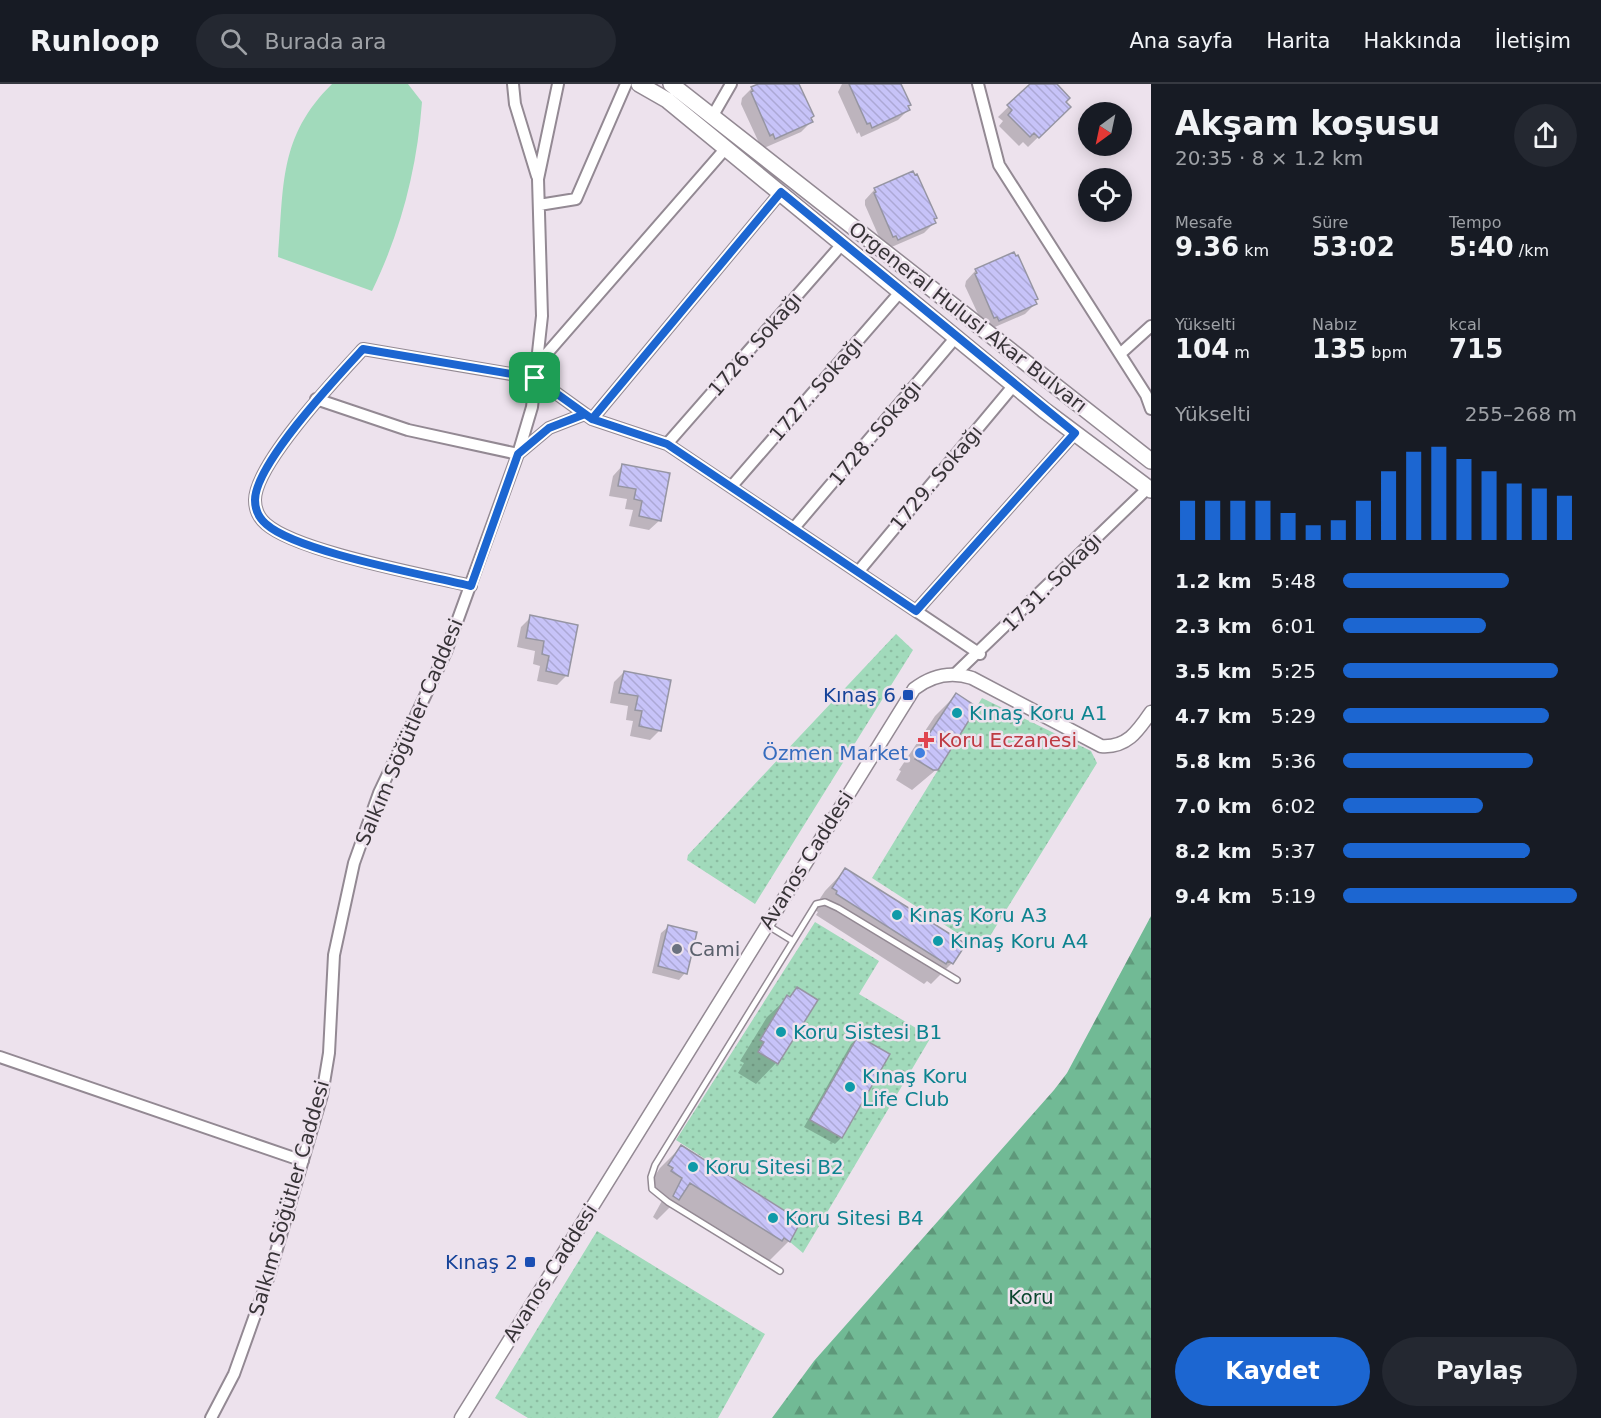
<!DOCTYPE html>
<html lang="tr">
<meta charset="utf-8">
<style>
body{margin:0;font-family:"DejaVu Sans",sans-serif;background:#242831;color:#f1f3f6;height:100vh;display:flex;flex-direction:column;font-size:22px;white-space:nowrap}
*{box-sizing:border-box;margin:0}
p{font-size:20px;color:#9ea1a6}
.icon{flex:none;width:33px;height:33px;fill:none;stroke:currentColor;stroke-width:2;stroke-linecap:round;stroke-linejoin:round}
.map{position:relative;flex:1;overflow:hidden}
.sheet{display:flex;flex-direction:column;background:#171b24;width:450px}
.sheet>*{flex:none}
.needle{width:39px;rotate:213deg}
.tools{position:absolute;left:1078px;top:18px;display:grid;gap:12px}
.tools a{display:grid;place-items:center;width:54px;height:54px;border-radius:50%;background:#171b24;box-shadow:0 3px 15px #0003;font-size:30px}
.pin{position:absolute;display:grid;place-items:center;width:51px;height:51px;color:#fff;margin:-26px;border-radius:12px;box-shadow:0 3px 9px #0006}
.round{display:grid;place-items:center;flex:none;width:63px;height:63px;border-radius:32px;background:#242831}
.overview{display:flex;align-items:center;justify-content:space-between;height:102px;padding:0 24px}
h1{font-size:33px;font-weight:700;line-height:45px}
.metrics{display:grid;grid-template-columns:repeat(3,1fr);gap:9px;height:102px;padding:6px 24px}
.metrics div{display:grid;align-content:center}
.metrics b{font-size:26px;font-weight:700}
.metrics small{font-size:16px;font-weight:400}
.metrics p{font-size:16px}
.chart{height:168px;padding:12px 24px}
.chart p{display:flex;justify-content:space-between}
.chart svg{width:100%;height:108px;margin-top:6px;stroke:#1c66d1;stroke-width:6}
.primary-button{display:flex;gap:12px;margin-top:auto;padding:12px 24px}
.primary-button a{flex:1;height:69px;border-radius:36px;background:#1c66d1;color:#fff;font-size:24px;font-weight:700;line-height:69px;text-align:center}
.primary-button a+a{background:#242831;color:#f1f3f6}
ul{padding:0 24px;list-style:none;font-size:20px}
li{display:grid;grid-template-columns:96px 72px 1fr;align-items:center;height:45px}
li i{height:15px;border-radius:8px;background:#1c66d1}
header{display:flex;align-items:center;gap:36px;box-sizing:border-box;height:84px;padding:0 30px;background:#171b24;border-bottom:2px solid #363941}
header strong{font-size:28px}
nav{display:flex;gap:33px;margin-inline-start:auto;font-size:21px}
.search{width:420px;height:54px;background:#242831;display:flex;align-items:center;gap:15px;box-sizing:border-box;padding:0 21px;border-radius:33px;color:#9ea1a6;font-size:22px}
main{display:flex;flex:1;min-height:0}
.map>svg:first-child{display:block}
.grass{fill:#a1dabb}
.forest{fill:url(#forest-firs)}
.park{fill:url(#park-dots)}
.shadow{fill:#0003}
.building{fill:url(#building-back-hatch);stroke:#9695a2;stroke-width:1.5}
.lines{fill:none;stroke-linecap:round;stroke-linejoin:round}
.service-casing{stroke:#938993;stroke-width:8}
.minor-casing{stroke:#938993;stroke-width:14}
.tertiary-casing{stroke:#938993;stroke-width:15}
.primary-casing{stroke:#938993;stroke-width:18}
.service{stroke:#fff;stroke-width:5}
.minor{stroke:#fff;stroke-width:10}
.tertiary{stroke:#fff;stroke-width:12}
.primary{stroke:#fff;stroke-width:15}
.route-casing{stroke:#fff;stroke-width:12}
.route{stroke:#1c66d1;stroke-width:8}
.transit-dot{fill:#1a4fb4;stroke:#ede2ed;stroke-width:2}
.culture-dot{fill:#0f9aa8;stroke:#ede2ed;stroke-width:2}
.health-dot{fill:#e0444e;stroke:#ede2ed;stroke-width:2}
.shop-dot{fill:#3f7fe0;stroke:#ede2ed;stroke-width:2}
.worship-dot{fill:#6b7280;stroke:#ede2ed;stroke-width:2}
.labels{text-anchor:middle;stroke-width:5;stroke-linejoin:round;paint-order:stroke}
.street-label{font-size:20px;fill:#373337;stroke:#ede2ed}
.transit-label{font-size:20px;fill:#164399;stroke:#ede2ed;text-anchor:end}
.culture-label{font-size:20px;fill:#0d838f;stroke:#ede2ed;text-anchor:start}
.health-label{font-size:20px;fill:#be3a42;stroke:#ede2ed;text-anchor:start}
.shop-label{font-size:20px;fill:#366cbe;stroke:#ede2ed;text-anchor:end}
.worship-label{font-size:20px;fill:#5b616d;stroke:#ede2ed;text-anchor:start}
.park-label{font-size:20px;fill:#0b472f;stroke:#ede2ed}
</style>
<header>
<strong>Runloop</strong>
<div class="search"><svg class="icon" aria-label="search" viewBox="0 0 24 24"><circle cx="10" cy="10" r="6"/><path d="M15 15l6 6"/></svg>Burada ara</div>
<nav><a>Ana sayfa</a><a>Harita</a><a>Hakkında</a><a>İletişim</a></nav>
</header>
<main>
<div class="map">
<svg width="1151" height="1334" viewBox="0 0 1151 1334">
<defs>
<pattern id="forest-firs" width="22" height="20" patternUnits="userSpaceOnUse" patternTransform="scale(1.5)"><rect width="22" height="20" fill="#71ba95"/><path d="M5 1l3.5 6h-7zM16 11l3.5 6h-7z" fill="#5e987a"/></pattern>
<pattern id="park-dots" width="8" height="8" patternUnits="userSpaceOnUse" patternTransform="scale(1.5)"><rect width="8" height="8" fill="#a1dabb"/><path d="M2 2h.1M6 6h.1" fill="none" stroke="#8bbca1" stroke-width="1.8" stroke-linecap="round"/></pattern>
<pattern id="building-back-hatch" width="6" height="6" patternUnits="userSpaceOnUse" patternTransform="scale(1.5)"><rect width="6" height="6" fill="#c7c3f8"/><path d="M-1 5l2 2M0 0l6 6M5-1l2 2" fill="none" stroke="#aca8d5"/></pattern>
</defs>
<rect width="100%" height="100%" fill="#ede2ed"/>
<!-- grass -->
<path class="grass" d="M 332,0 L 408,0 L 422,18 C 417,85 401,147 372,207 L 278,173 C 284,103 278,53 332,0 Z"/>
<!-- forest -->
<path class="forest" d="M 1151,832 L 1151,1334 L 772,1334 L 814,1277 L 1054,1006 L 1067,989 Z"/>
<!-- park -->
<path class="park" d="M 896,550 L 913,566 L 755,820 L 687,776 L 688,771 Z
M 982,614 L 1091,667 L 1097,679 L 982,865 L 872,794 Z
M 815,838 L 879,877 L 859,910 L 931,953 L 803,1169 L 790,1158 L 801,1137 L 676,1056 Z
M 597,1147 L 765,1250 L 718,1334 L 528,1334 L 495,1314 Z"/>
<!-- shadow -->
<path class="shadow" d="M 761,0 L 798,0 L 812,37 L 801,48 L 764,64 L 762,60 L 760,61 L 741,20 L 742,14 L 752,4 Z
M 842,0 L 900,0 L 908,26 L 898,36 L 861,53 L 859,48 L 857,50 L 838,8 Z
M 1032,0 L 1055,0 L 1069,23 L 1028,63 L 1023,58 L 1019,62 L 999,42 L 1003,37 L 998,33 Z
M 875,105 L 934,139 L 924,149 L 887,165 L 883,162 L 865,121 L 865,116 Z
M 976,186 L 1034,216 L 1035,220 L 1025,230 L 988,246 L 984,243 L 965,202 L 966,197 Z
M 623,381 L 660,436 L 649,446 L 629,442 L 633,426 L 625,425 L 627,415 L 609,412 L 613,392 Z
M 531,533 L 567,591 L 557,601 L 537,597 L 540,582 L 533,580 L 535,567 L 517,563 L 521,543 Z
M 624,588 L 660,646 L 650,656 L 630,652 L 633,637 L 626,636 L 628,622 L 610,619 L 614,598 Z
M 956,611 L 937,685 L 912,706 L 896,696 L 901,687 L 899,686 L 935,632 Z
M 845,786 L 964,861 L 952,879 L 931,900 L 927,897 L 924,900 L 816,831 L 818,828 L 813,825 L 825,807 Z
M 668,843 L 685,889 L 679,896 L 652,889 L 661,849 Z
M 797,905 L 776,979 L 756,1000 L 738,989 L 744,979 L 740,977 L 767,933 Z
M 858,954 L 841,1054 L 835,1060 L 804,1043 L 851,960 Z
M 681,1063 L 789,1157 L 768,1178 L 672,1121 L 657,1136 L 653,1133 L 663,1115 L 652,1108 L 653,1106 L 648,1102 L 660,1084 Z"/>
<!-- building -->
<path class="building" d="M 758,0 L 799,0 L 814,32 L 811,34 L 813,38 L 775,55 L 773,50 L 770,52 L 751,8 L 753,7 L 751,3 Z
M 849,0 L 901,0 L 911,21 L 908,22 L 910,26 L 872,44 L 870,39 L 867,40 Z
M 1030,0 L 1057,0 L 1070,14 L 1066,18 L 1071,23 L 1039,54 L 1034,49 L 1030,53 L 1008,31 L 1012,26 L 1007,21 Z
M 913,87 L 915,91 L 917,90 L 937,134 L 934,135 L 936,139 L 898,156 L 896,152 L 893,153 L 874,109 L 876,108 L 874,104 Z
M 1014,168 L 1016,172 L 1018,171 L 1038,215 L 1035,216 L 1037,220 L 999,237 L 997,233 L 994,234 L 975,190 L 977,189 L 975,185 Z
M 622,380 L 670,389 L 661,437 L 639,432 L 642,417 L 634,415 L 636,405 L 618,402 Z
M 530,531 L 578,541 L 568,592 L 546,587 L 549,572 L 542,570 L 544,557 L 526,554 Z
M 624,587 L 671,596 L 661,647 L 639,642 L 642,627 L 635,626 L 638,612 L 619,609 Z
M 956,609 L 974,621 L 976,625 L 938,686 L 933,686 L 915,675 L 921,666 L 919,665 Z
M 845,784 L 966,860 L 953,880 L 948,877 L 946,880 L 836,810 L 837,807 L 832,804 Z
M 668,841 L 697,848 L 687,890 L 658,882 Z
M 797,903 L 818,916 L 778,980 L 758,968 L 764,958 L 760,956 L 787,911 L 790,913 Z
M 858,952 L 890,970 L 842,1054 L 810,1036 Z
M 681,1061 L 801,1137 L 790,1158 L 784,1154 L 782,1157 L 690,1099 L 679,1116 L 673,1112 L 682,1094 L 671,1087 L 673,1084 L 668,1081 Z"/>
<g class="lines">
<!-- service casing -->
<g class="service-casing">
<path id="service" d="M 767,841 L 793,857
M 780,1187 L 668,1118 L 652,1105 L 651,1093 L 655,1081 L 816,820 L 825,818 L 838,824 L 957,896"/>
</g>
<!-- minor casing -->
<g class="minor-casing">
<path id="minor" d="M 513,0 L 515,20 L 537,92
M 978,0 L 999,81 L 1146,311 L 1151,325
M 712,33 L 731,0
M 539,121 L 576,115 L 626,0
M 1120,270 L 1151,242
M 536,282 L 726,64
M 316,315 L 408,346 L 518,370 L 549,344 L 585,330
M 592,335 L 781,108
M 667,360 L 843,159
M 731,403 L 901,207
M 793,445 L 956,253
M 858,488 L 1014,301
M 471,502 C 426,491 298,468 266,440 C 259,434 255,425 255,416 C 255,380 338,292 363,265 L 535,294 L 592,335 L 667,360 L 980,570
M 916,527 L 1075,349
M 955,590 L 1148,404
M 0,973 L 303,1077
M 211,1334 L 234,1290 L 269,1192 L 322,1011 L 329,969 L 334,871 L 354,779 L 379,709 L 446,568 L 518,370 L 532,323 L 542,232 L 538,95 L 558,0"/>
</g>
<!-- tertiary casing -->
<g class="tertiary-casing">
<path id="tertiary" d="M 461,1334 L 914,605 C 932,591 951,587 972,594 L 1101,662 C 1127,664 1138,647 1151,628"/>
</g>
<!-- primary casing -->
<g class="primary-casing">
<path id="primary" d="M 639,0 L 667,16 L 1044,326 L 1151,406
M 671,0 L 1151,377"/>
</g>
<!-- service -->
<use href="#service" class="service"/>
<!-- minor -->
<use href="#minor" class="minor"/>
<!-- tertiary -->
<use href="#tertiary" class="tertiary"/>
<!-- primary -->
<use href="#primary" class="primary"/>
</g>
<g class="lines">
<!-- route casing -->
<g class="route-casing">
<path id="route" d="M 535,294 L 363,265 C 338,292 255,380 255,416 C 255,425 259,434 266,440 C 297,468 426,491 471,502 L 518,370 L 549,344 L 585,330 L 592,335 L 667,360 L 916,527 L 1075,349 L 781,108 L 592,335 L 535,294"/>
</g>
<!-- route -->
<use href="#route" class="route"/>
</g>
<!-- markers -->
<g class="transit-dot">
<rect x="902" y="605" width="12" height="12" rx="3"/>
<rect x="524" y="1172" width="12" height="12" rx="3"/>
</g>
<g class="culture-dot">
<circle cx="957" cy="629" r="6"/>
<circle cx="897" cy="831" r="6"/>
<circle cx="938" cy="857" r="6"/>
<circle cx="781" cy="948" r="6"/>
<circle cx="850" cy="1003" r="6"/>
<circle cx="693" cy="1083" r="6"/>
<circle cx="773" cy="1134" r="6"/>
</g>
<path class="health-dot" d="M923 647h6v6h6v6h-6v6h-6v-6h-6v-6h6z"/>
<circle class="shop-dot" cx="920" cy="669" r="6"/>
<circle class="worship-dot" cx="677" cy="865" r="6"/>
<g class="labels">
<!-- street labels -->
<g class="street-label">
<text transform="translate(968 233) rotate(38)" y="7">Orgeneral Hulusi Akar Bulvarı</text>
<text transform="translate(755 260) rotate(-49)" y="7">1726. Sokağı</text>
<text transform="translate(816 305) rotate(-49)" y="7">1727. Sokağı</text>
<text transform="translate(875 349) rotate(-50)" y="7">1728. Sokağı</text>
<text transform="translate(936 394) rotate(-50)" y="7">1729. Sokağı</text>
<text transform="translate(1052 498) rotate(-45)" y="7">1731. Sokağı</text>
<text transform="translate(409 648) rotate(-67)" y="7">Salkım Söğütler Caddesi</text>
<text transform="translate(806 776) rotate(-58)" y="7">Avanos Caddesi</text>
<text transform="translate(289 1114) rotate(-74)" y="7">Salkım Söğütler Caddesi</text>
<text transform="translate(550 1189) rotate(-58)" y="7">Avanos Caddesi</text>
</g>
<!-- transit labels -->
<g class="transit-label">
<text x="896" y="618">Kınaş 6</text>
<text x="518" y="1185">Kınaş 2</text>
</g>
<!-- culture labels -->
<g class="culture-label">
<text x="969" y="636">Kınaş Koru A1</text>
<text x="909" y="838">Kınaş Koru A3</text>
<text x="950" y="864">Kınaş Koru A4</text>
<text x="793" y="955">Koru Sistesi B1</text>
<text x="862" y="999">Kınaş Koru<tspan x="862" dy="23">Life Club</tspan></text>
<text x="705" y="1090">Koru Sitesi B2</text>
<text x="785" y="1141">Koru Sitesi B4</text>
</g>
<!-- health labels -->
<g class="health-label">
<text x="938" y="663">Koru Eczanesi</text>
</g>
<!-- shop labels -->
<g class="shop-label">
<text x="908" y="676">Özmen Market</text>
</g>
<!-- worship labels -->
<g class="worship-label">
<text x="689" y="872">Cami</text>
</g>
<!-- park labels -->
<g class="park-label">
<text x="1031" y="1220">Koru</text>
</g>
</g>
</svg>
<div class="tools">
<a><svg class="needle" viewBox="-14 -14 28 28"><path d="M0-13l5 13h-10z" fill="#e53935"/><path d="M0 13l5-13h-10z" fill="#9ea1a6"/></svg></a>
<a><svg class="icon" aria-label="locate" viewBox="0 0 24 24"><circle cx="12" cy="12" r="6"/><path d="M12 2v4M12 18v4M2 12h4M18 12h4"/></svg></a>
</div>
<div class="pin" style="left:535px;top:294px;background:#1e9e55"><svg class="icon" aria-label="arrive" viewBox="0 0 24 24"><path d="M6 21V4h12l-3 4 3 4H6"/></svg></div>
</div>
<section class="sheet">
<div class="overview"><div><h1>Akşam koşusu</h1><p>20:35 · 8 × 1.2 km</p></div><a class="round"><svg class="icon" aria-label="share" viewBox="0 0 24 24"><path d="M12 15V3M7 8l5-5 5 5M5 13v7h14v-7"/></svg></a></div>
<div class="metrics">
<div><p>Mesafe</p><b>9.36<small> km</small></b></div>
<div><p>Süre</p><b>53:02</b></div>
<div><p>Tempo</p><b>5:40<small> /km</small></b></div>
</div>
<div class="metrics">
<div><p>Yükselti</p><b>104<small> m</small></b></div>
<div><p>Nabız</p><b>135<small> bpm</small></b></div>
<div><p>kcal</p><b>715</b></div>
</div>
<div class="chart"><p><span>Yükselti</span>255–268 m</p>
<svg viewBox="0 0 160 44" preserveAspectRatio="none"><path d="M5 44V28M15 44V28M25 44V28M35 44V28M45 44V33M55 44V38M65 44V36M75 44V28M85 44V16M95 44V8M105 44V6M115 44V11M125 44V16M135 44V21M145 44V23M155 44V26"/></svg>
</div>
<ul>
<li><b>1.2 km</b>5:48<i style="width:71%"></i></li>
<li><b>2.3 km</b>6:01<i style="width:61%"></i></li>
<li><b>3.5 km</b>5:25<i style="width:92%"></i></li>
<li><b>4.7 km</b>5:29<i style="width:88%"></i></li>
<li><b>5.8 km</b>5:36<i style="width:81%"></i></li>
<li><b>7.0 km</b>6:02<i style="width:60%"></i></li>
<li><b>8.2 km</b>5:37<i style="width:80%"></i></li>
<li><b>9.4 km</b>5:19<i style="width:100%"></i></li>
</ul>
<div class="primary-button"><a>Kaydet</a><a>Paylaş</a></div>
</section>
</main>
